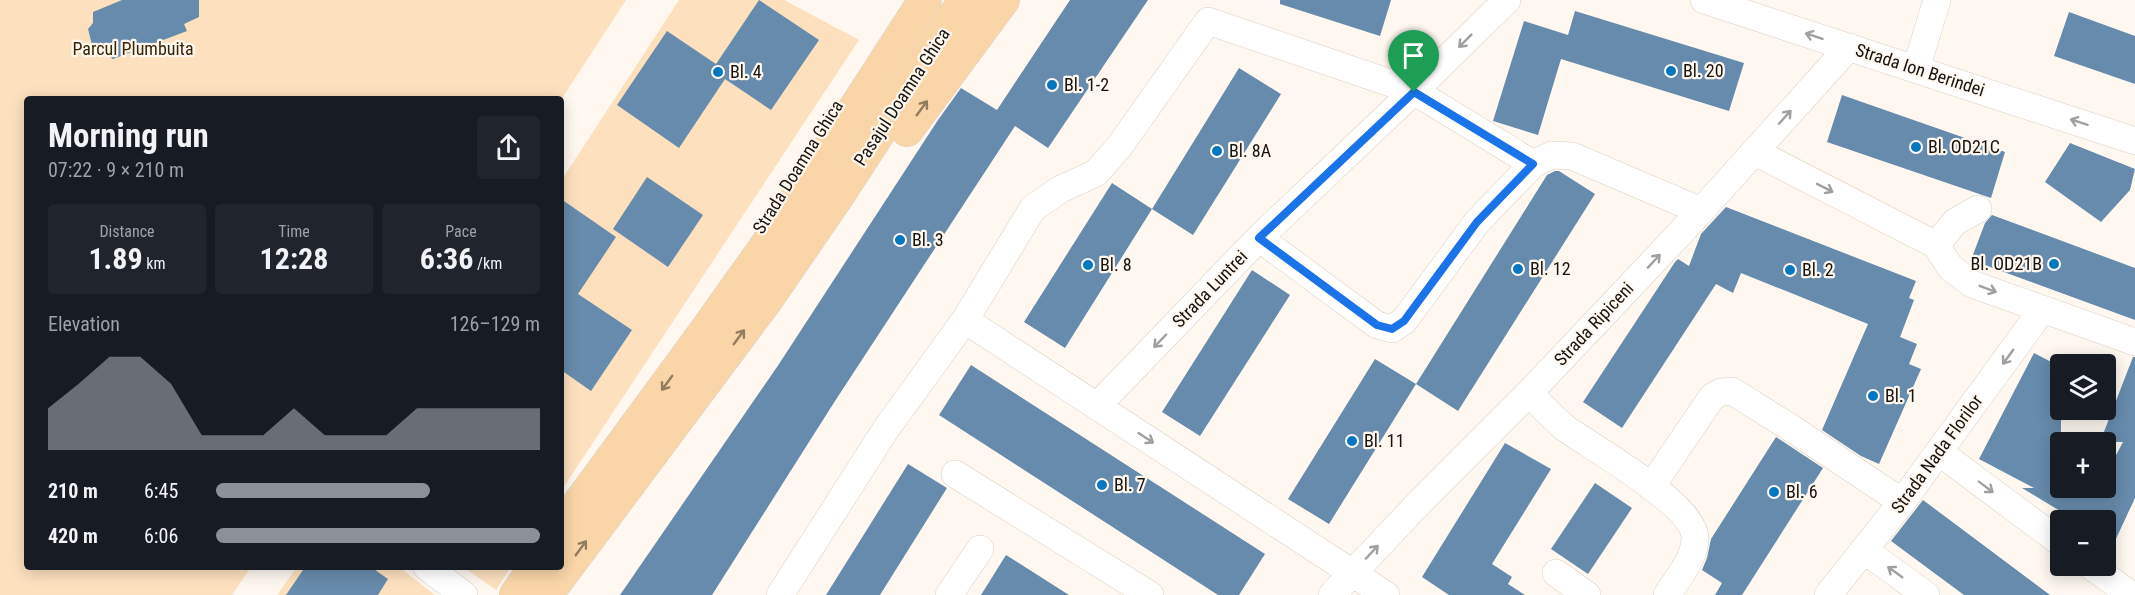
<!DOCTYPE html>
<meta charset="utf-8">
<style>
body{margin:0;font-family:"Roboto Condensed",sans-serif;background:#20242c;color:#f1f3f6;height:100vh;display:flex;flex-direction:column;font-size:22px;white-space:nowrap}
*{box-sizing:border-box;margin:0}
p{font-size:20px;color:#9ea1a6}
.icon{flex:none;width:33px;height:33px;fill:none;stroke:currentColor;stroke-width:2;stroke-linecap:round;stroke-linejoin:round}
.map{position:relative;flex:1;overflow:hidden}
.drawer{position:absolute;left:24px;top:96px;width:540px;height:474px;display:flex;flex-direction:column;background:#171b24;border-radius:6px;box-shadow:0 3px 15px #0003}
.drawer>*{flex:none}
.tools{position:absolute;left:2050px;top:354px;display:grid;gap:12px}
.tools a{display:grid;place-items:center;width:66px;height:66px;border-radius:6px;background:#171b24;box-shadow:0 3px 15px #0003;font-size:30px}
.pin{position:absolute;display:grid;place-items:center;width:51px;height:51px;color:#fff;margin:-62px -26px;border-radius:50% 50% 50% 0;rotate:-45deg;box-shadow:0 0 6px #0007}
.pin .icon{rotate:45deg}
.round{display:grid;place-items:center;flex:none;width:63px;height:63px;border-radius:6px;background:#20242c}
.head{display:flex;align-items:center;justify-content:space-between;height:102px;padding:0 24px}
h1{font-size:33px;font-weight:700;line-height:45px}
.figures{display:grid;grid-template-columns:repeat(3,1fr);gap:9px;height:102px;padding:6px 24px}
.figures div{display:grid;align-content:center;border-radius:6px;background:#20242c;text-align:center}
.figures b{font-size:30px;font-weight:700}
.figures small{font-size:16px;font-weight:400}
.figures p{font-size:16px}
.chart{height:168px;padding:12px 24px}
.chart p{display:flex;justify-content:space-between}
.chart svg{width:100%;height:108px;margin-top:6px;fill:#8c9099;opacity:.7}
ul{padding:0 24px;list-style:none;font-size:20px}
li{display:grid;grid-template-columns:96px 72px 1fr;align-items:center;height:45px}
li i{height:15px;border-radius:8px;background:#8c9099}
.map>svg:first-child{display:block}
.green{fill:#fde1bf}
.building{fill:#678bac}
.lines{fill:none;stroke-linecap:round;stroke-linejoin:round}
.minor-casing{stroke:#ddcfbf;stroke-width:28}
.major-casing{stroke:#d5d4d3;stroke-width:34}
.minor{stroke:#fff;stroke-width:27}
.major{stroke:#f9d5a7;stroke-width:33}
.oneway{stroke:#a2a09e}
.oneway2{stroke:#937d61}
.route-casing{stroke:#fff;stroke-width:12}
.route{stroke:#1a73e8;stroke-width:8}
.poi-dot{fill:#0577c1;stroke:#fef8f1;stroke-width:2}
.labels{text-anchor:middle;stroke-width:4.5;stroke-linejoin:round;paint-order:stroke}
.park-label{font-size:18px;fill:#3a2403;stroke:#fef8f1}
.street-label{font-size:18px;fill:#17120c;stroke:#fef8f1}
.poi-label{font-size:18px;fill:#17120c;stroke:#fef8f1;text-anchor:start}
</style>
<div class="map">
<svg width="2135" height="595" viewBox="0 0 2135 595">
<rect width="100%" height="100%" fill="#fef8f1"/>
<!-- green -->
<path class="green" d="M 0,0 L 626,0 L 561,100 L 27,99 L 27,567 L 251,567 L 232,595 L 0,595 Z
M 679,0 L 784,0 L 859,40 L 561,491 L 561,181 Z
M 297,567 L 399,567 L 435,595 L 277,595 Z
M 463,567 L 511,567 L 496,590 Z"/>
<!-- building -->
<path class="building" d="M 122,0 L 199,0 L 199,17 L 184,24 L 187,31 L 113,59 L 92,45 L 88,29 L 93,23 L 93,12 Z
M 759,0 L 819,40 L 771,110 L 725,79 L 679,148 L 617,105 L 667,31 L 716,64 Z
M 1070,0 L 1148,0 L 1048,148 L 1015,126 L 835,401 L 712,595 L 620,595 L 779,364 L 938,120 L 961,88 L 997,110 Z
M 1280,0 L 1391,0 L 1380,36 L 1280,4 Z
M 1575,11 L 1744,63 L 1729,111 L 1561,59 L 1538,135 L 1493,121 L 1524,21 L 1568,35 Z
M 2069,12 L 2135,36 L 2135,84 L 2054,56 Z
M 1239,68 L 1281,94 L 1193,235 L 1152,209 Z
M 1842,95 L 2005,152 L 1991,198 L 1827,142 Z
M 2070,143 L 2135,169 L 2130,190 L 2101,222 L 2045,182 Z
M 1555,171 L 1559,171 L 1595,194 L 1458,411 L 1416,384 L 1547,175 Z
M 647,177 L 703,215 L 668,267 L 613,229 Z
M 1112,183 L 1152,209 L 1065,348 L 1024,322 Z
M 561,199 L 616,237 L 578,294 L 632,330 L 591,391 L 561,370 Z
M 1726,207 L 1916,281 L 1909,298 L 1914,300 L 1900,337 L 1917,344 L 1909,364 L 1921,369 L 1879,464 L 1861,456 L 1822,430 L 1868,324 L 1741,273 L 1733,293 L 1716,284 L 1622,428 L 1583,402 L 1675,262 L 1678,259 L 1689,266 L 1701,234 Z
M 1992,215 L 2135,268 L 2135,320 L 1971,260 L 1985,223 Z
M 1252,270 L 1290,295 L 1200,436 L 1162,412 Z
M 2034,353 L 2061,367 L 2061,488 L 2106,488 L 2106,474 L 2123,442 L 2100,442 L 2133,357 L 2135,357 L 2135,498 L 2107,558 L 2106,520 L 2075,520 L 2022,488 L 2034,488 L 1979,459 Z
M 1375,359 L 1416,384 L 1329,524 L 1288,499 Z
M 971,365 L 1265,554 L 1239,595 L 1218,595 L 939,415 Z
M 1776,437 L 1823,468 L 1742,595 L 1715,595 L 1722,583 L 1702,570 L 1707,558 L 1711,539 Z
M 1505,443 L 1551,469 L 1492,564 L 1512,577 L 1508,584 L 1525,595 L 1449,595 L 1422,577 Z
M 908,464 L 947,488 L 880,595 L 826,595 Z
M 1595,483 L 1632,508 L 1588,574 L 1551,549 Z
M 1923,500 L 2050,595 L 1964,595 L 1891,541 Z
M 1006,555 L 1069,595 L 981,595 Z
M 305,567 L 371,567 L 388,579 L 378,595 L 286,595 Z"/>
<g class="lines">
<!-- minor casing -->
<g class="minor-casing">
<path id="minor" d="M 1704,0 L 2135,141
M 1916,69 L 1937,0
M 1755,152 L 1936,245 L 1950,267 L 1972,284 L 2135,342
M 1259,238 L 1377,325 L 1392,329 L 1404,321 L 1477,222 L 1533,164 L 1552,155 L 1572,156 L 1701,211
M 1936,245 L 1955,222 L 1978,209
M 965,320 L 1386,595
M 1529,393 C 1541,405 1552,417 1565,428 C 1593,448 1695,505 1695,538 C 1695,559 1677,579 1667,595
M 1097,406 L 1259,238 L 1414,91 L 1507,0
M 1939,452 L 2061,543
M 955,474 L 1150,595
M 1651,487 L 1712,397 L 1721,392 L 1732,391 L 1791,428 L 1902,502
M 1864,550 L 1926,595
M 2091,566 L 2131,595
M 427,567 L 464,595
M 1556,573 L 1587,595
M 780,595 L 886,429 L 965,320 L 1033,208 L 1061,189 L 1096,173 L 1119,147 L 1208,21 L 1414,91 L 1533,164
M 949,595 L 980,549
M 1332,595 L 1420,502 L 1529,393 L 1618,299 L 1701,211 L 1849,47
M 1828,595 L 1902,502 L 2042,310"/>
</g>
<!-- major casing -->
<g class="major-casing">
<path id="major" d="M 907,130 L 1003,0
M 561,528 L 702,336 L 764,249 L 925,0
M 516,595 L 535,567
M 546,595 L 767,299 L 839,194 L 965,0"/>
</g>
<!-- minor -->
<use href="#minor" class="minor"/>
<!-- major -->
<use href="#major" class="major"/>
</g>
<!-- one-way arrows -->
<defs><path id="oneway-shaft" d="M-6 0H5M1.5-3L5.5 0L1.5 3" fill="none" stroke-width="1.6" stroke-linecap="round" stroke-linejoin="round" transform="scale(1.5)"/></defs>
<g class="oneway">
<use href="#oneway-shaft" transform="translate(1814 36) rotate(-162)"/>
<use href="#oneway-shaft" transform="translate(1465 41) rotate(135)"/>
<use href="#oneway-shaft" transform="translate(1785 117) rotate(-48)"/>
<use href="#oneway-shaft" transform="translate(2079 122) rotate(-162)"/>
<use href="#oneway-shaft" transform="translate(1825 188) rotate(27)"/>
<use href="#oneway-shaft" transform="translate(1654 261) rotate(-47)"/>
<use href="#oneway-shaft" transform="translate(1988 289) rotate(21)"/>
<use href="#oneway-shaft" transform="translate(1160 341) rotate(134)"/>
<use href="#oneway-shaft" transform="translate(2008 357) rotate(126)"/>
<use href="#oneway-shaft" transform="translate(1146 438) rotate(33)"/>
<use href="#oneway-shaft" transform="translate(1986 487) rotate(37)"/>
<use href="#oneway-shaft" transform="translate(1372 552) rotate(-47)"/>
<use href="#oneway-shaft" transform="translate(1895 572) rotate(-144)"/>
</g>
<g class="oneway2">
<use href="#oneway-shaft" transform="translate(922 108) rotate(-54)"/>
<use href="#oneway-shaft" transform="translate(739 337) rotate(-54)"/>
<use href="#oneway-shaft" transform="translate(667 383) rotate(126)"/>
<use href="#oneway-shaft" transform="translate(581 548) rotate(-54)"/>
</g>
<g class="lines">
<!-- route casing -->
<g class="route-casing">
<path id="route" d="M 1414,92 L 1533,164 L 1477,222 L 1404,321 L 1392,329 L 1377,325 L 1259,238 Z"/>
</g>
<!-- route -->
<use href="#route" class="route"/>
</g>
<!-- markers -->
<g class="poi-dot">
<circle cx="1671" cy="71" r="6"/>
<circle cx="718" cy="72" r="6"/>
<circle cx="1052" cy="85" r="6"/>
<circle cx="1916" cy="147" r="6"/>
<circle cx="1217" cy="151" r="6"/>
<circle cx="900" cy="240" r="6"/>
<circle cx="2054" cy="264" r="6"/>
<circle cx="1088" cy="265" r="6"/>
<circle cx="1518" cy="269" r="6"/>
<circle cx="1790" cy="270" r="6"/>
<circle cx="1873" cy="396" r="6"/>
<circle cx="1352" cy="441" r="6"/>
<circle cx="1102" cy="485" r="6"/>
<circle cx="1774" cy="492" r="6"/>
</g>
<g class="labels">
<!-- park labels -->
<g class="park-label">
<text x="133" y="55">Parcul Plumbuita</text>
</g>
<!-- street labels -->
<g class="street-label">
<text transform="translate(1920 70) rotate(18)" y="6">Strada Ion Berindei</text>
<text transform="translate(902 97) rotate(-57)" y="6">Pasajul Doamna Ghica</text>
<text transform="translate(798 167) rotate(-58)" y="6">Strada Doamna Ghica</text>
<text transform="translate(1210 289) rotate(-46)" y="6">Strada Luntrei</text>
<text transform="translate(1594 324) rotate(-47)" y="6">Strada Ripiceni</text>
<text transform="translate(1937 454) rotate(-54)" y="6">Strada Nada Florilor</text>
</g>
<!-- poi labels -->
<g class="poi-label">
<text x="1683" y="77">Bl. 20</text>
<text x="730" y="78">Bl. 4</text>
<text x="1064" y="91">Bl. 1-2</text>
<text x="1928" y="153">Bl. OD21C</text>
<text x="1229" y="157">Bl. 8A</text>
<text x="912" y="246">Bl. 3</text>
<text x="2042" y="270" text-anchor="end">Bl. OD21B</text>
<text x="1100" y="271">Bl. 8</text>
<text x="1530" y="275">Bl. 12</text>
<text x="1802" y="276">Bl. 2</text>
<text x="1885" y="402">Bl. 1</text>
<text x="1364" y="447">Bl. 11</text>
<text x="1114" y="491">Bl. 7</text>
<text x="1786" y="498">Bl. 6</text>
</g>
</g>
</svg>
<div class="tools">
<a><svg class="icon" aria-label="layers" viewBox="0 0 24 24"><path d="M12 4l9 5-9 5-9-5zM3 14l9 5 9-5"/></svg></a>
<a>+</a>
<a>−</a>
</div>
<div class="pin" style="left:1414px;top:92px;background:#1e9e55"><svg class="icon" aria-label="arrive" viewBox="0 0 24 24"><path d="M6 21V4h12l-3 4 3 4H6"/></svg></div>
<section class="drawer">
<div class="head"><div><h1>Morning run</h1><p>07:22 · 9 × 210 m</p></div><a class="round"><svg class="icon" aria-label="share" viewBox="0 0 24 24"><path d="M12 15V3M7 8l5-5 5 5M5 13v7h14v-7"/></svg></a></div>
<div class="figures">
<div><p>Distance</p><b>1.89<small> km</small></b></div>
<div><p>Time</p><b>12:28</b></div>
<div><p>Pace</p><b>6:36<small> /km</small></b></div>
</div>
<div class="chart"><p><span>Elevation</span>126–129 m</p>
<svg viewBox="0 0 160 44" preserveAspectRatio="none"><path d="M0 44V27L10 17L20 6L30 6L40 17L50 38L60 38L70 38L80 27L90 38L100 38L110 38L120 27L130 27L140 27L150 27L160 27V44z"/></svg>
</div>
<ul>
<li><b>210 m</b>6:45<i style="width:66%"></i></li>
<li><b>420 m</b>6:06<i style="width:100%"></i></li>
</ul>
</section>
</div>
